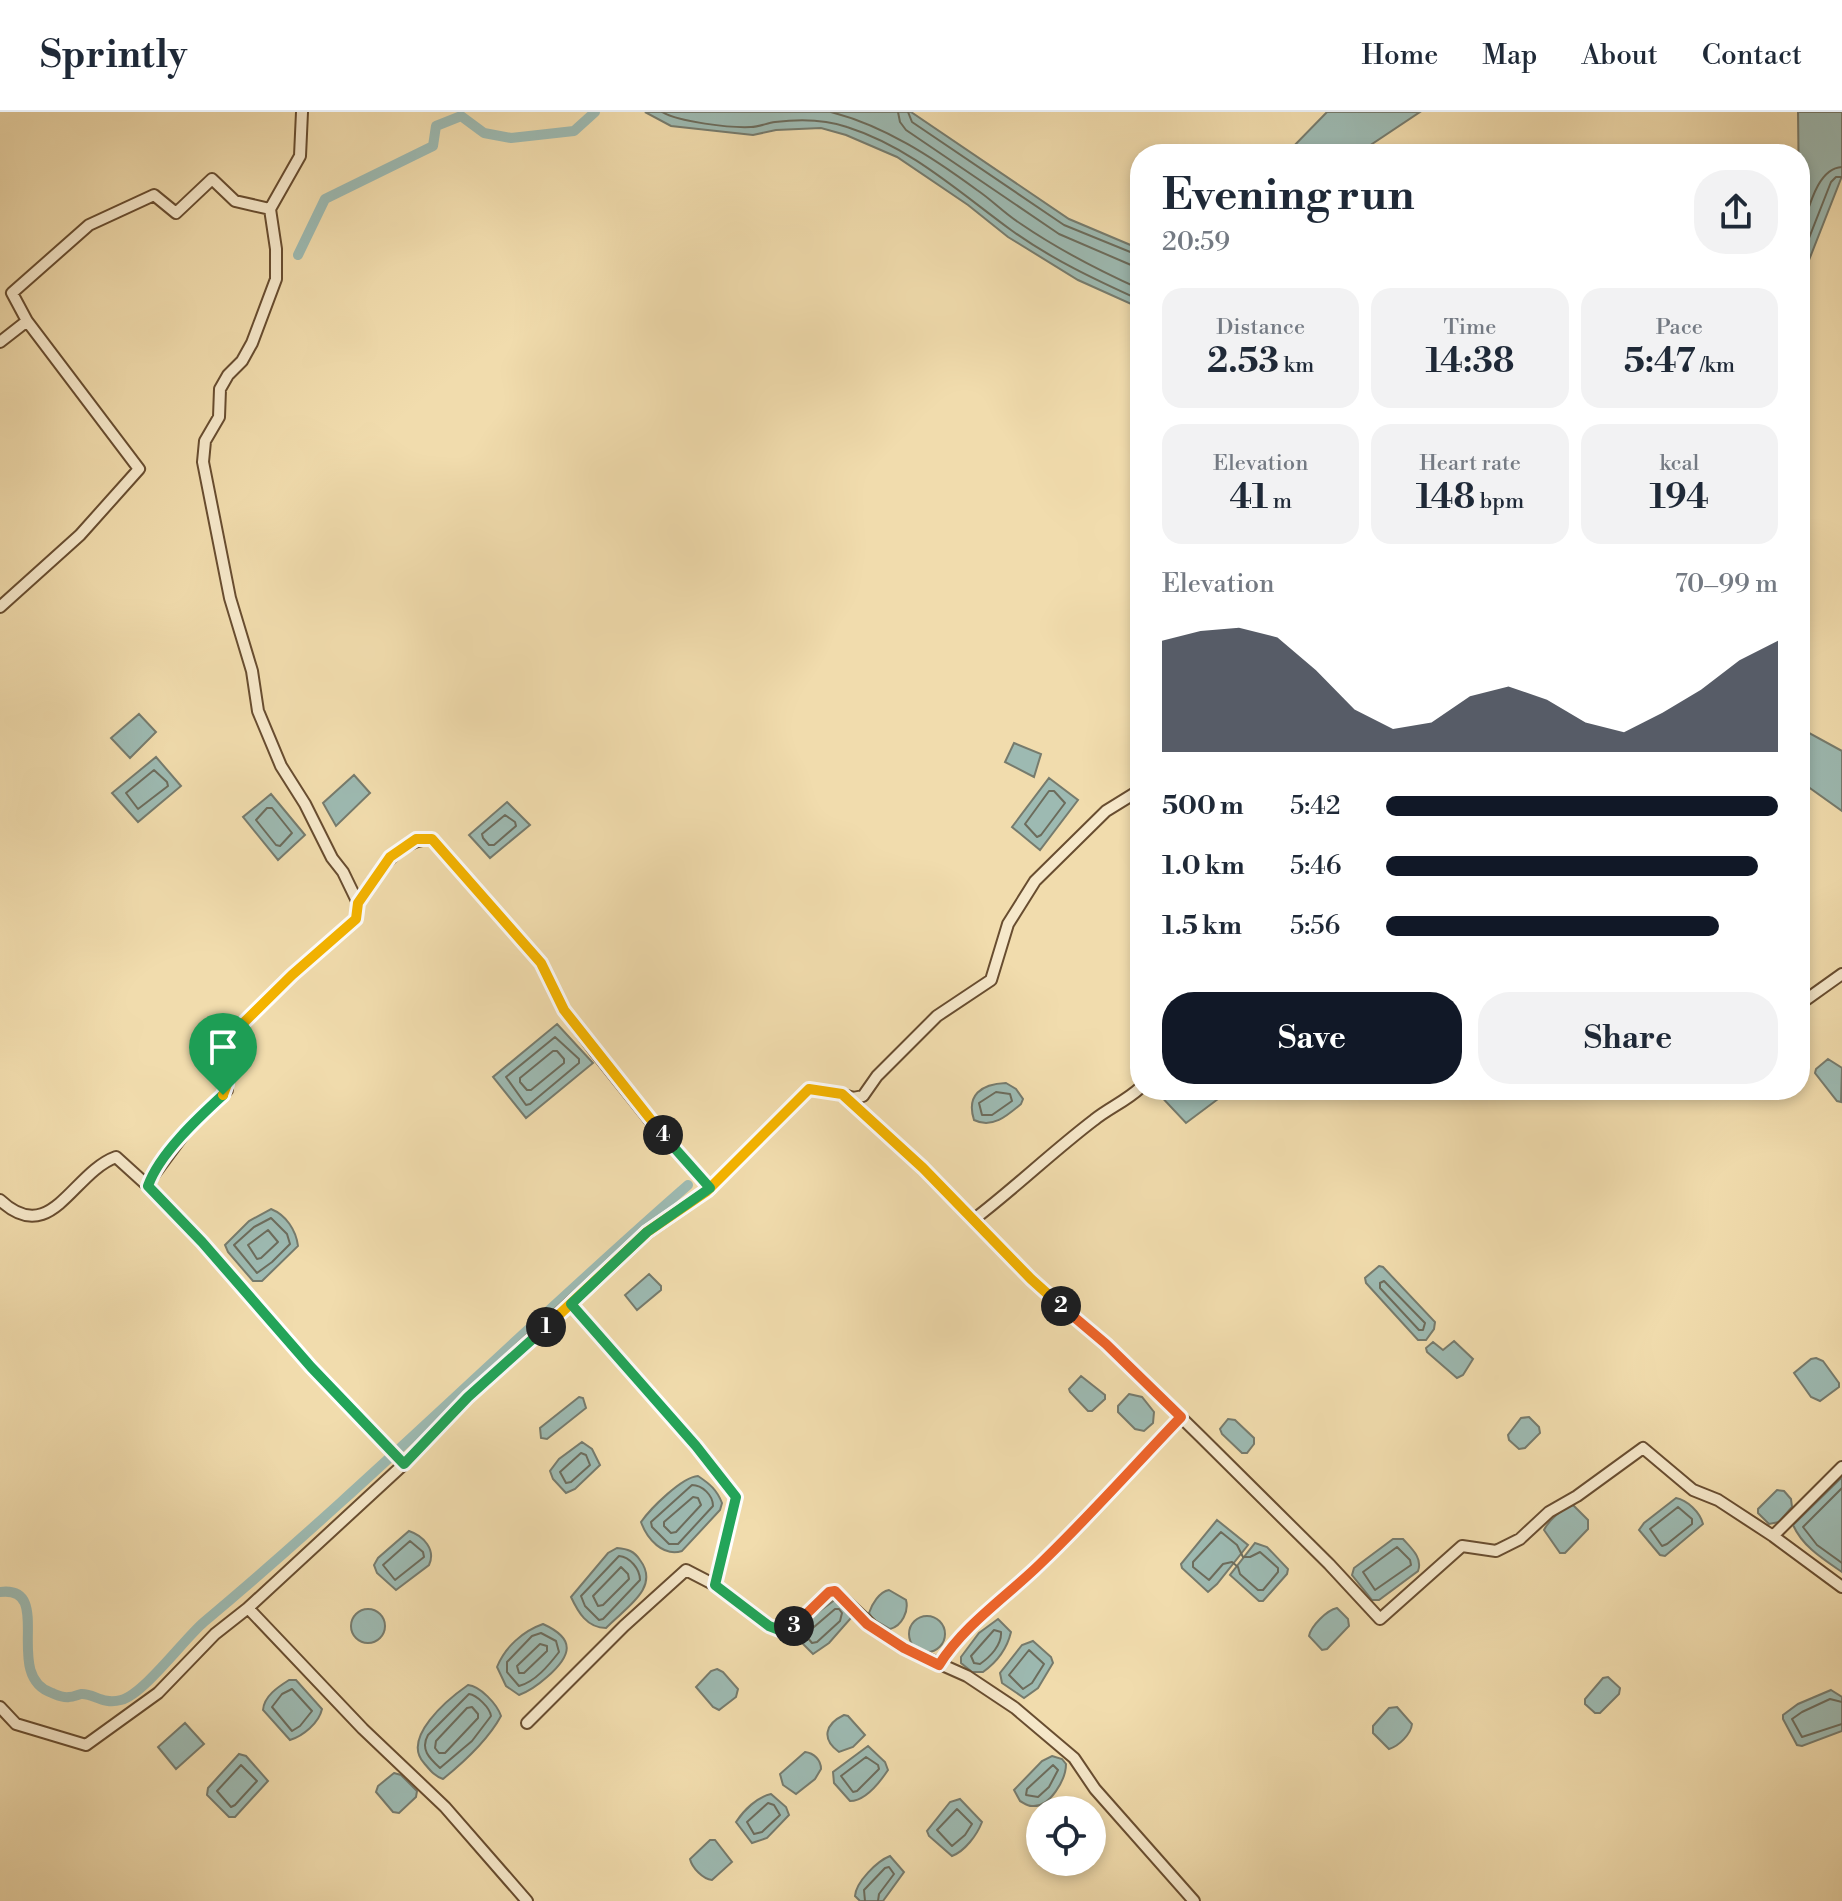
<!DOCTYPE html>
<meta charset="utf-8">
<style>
body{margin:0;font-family:"Libre Bodoni",serif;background:#f2f2f3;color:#1f2937;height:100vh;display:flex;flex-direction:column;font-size:30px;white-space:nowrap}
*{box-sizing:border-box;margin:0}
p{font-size:26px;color:#747a83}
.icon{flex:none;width:44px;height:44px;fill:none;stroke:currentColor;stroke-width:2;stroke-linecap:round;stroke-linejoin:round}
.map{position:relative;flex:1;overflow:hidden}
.sheet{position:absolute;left:1130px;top:32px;width:680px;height:956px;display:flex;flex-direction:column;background:#fff;border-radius:32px;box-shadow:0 4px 12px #0003}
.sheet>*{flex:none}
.controls{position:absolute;left:1026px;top:1684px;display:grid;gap:16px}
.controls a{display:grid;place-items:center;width:80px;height:80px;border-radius:50%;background:#fff;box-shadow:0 4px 12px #0003;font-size:40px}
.pin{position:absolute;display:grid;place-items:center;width:68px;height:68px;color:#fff;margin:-82px -34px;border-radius:50% 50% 50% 0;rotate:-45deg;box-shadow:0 0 8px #0007}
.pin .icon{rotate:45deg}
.km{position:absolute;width:40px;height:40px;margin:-20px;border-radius:50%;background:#222;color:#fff;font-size:22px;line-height:40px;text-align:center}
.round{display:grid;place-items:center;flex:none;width:84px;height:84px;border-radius:32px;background:#f2f2f3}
.headline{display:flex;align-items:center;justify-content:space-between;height:136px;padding:0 32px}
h1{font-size:44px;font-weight:800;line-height:60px}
.stats{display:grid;grid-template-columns:repeat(3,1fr);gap:12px;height:136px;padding:8px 32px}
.stats div{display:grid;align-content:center;border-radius:20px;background:#f2f2f3;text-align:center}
.stats b{font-size:34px;font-weight:800}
.stats small{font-size:22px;font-weight:400}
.stats p{font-size:22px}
.chart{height:224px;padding:16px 32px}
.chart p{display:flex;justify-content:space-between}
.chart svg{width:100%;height:144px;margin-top:8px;fill:#111827;opacity:.7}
.action{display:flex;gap:16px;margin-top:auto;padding:16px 32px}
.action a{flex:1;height:92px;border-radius:32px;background:#111827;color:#fff;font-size:32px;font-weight:800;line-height:92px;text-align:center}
.action a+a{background:#f2f2f3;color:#1f2937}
ul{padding:0 32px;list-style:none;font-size:26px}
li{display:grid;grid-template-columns:128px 96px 1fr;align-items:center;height:60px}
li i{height:20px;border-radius:10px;background:#111827}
header{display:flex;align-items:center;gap:48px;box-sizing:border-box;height:112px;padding:0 40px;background:#fff;border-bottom:2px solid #e0e1e3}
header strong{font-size:38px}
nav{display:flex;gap:44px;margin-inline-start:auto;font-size:28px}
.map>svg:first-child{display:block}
.water{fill:#9dbab2;stroke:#767b6d;stroke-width:2}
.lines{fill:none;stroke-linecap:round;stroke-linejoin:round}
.shore{stroke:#6c6c5c;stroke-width:2}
.canal{stroke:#9dbab2;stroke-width:10}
.street-casing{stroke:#684d30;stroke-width:14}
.street{stroke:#f6e8ca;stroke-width:10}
.split-1-casing{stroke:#fff;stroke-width:16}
.split-2-casing{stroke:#fff;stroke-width:16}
.split-3-casing{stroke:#fff;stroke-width:16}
.split-4-casing{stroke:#fff;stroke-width:16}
.split-5-casing{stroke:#fff;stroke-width:16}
.split-1{stroke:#22a559;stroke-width:10}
.split-2{stroke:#f5b400;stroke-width:10}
.split-3{stroke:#f0652b;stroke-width:10}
.split-4{stroke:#22a559;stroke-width:10}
.split-5{stroke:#f5b400;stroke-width:10}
</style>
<header>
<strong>Sprintly</strong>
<nav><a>Home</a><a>Map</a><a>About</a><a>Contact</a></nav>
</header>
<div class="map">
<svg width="1842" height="1789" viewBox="0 0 1842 1789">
<rect width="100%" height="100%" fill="#f1dcad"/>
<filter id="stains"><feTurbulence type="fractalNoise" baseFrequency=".0025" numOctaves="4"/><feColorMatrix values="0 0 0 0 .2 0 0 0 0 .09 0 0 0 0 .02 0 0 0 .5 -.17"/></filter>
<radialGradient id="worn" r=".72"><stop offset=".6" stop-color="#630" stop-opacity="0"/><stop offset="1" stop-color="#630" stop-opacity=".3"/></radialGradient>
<!-- water -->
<path class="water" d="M 645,0 L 911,0 L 1069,107 L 1140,137 L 1140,196 L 1078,168 L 1008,125 L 968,93 L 897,45 L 846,23 L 821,16 L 776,18 L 753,23 L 671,14 Z
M 1327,0 L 1420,0 L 1357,42 L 1286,42 Z
M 1798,0 L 1842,0 L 1842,64 L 1800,171 Z
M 139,602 L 156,620 L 130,646 L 111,626 Z
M 1800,610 L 1809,621 L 1842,639 L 1842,699 L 1800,669 Z
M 1014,631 L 1041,642 L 1034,665 L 1005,650 Z
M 156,645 L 181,674 L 138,710 L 112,681 Z
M 354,663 L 370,681 L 336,714 L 323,691 Z
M 1049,666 L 1078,688 L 1040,738 L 1012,715 Z
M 271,682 L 305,723 L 278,748 L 243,705 Z
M 507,690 L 530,713 L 490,746 L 469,723 Z
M 557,912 L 593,951 L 526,1006 L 493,965 Z
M 1828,947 L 1842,956 L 1841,990 L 1837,989 L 1815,961 L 1816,957 Z
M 1006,971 L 1016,977 L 1023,987 L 1021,992 C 1007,1004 992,1017 974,1008 C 966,983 981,972 1006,971 Z
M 1155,978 L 1230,978 L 1186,1011 Z
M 271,1097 C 286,1103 296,1118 298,1134 L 262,1169 L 253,1169 L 228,1140 L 225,1133 L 249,1109 Z
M 1379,1154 L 1383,1155 L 1435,1210 L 1434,1217 L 1426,1228 L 1418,1228 L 1366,1171 L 1365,1166 Z
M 649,1162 L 661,1174 L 661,1178 L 637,1198 L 625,1183 Z
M 1454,1229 L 1473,1247 L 1463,1263 L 1457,1266 L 1427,1240 L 1426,1236 L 1433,1230 L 1443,1238 Z
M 1816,1246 L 1823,1249 L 1839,1271 L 1839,1275 L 1820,1289 L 1811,1285 L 1794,1261 L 1811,1247 Z
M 1081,1264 L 1105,1283 L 1105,1287 L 1092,1299 L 1088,1299 L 1070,1280 L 1069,1277 Z
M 1129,1282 L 1142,1285 L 1154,1300 L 1153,1311 L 1144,1319 L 1135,1317 L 1118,1300 L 1118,1294 Z
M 579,1285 L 583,1286 L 586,1296 L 547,1327 L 541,1326 L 540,1316 Z
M 1529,1305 L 1539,1315 L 1540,1321 L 1525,1336 L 1519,1337 L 1509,1328 L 1508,1323 L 1521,1306 Z
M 1228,1307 L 1235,1308 L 1254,1326 L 1254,1332 L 1247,1341 L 1242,1341 L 1222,1322 L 1220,1317 Z
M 582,1330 L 592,1337 L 600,1353 L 575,1377 L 566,1381 L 553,1367 L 550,1359 L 559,1347 Z
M 698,1364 C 710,1372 717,1378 722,1391 L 720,1398 L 682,1439 C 663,1445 647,1427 641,1410 C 651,1396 682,1365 698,1364 Z
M 1842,1365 L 1842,1460 C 1823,1447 1803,1435 1793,1413 Z
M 1777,1378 L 1784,1379 L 1791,1387 L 1792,1395 L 1779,1410 L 1769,1412 L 1758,1401 L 1758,1397 Z
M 1676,1386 C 1687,1388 1700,1400 1703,1412 L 1665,1444 L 1660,1443 L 1639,1418 L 1644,1411 Z
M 1573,1393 L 1588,1408 L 1588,1417 L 1565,1441 L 1560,1441 L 1544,1418 C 1549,1408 1562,1396 1573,1393 Z
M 1217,1408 L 1248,1433 L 1217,1472 L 1208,1480 L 1182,1456 L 1181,1452 Z
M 409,1419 C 424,1424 436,1438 429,1453 L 396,1478 L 377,1461 L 374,1453 L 378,1446 Z
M 1393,1427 L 1403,1427 C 1411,1436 1423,1446 1418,1459 L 1379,1488 L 1372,1488 L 1352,1463 L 1354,1456 Z
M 1255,1431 L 1267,1435 L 1288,1457 L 1287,1462 L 1263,1489 L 1259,1489 L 1230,1463 Z
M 617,1436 C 628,1437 634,1439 640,1448 C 661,1476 625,1496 606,1516 C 587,1516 578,1500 571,1485 L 608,1441 Z
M 889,1478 L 906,1488 C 909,1499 902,1514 890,1517 L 873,1507 L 869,1501 C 872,1492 879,1480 889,1478 Z
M 836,1487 L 841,1487 L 850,1499 L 851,1506 L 829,1531 L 813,1542 L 795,1524 L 809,1507 Z
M 1337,1496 L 1348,1507 L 1349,1514 L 1327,1537 L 1322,1538 L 1309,1524 C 1311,1514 1327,1498 1337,1496 Z
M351 1514a17 17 0 1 1 34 0a17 17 0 1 1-34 0Z
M909 1522a18 18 0 1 1 36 0a18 18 0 1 1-36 0Z
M 998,1507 L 1011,1520 C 1007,1537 997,1550 983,1560 L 972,1560 L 961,1551 L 961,1545 L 979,1521 Z
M 543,1512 C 576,1527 572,1543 547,1565 C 538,1573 530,1579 519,1583 L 506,1574 L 497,1555 C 505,1535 523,1519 543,1512 Z
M 1033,1529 L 1051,1545 L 1053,1551 L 1038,1576 L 1024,1586 L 1002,1571 L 1000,1561 L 1022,1533 Z
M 717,1557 L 723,1560 L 738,1577 L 736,1585 L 719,1598 L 713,1595 L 696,1575 L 711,1559 Z
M 1608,1565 L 1620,1576 L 1619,1582 L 1600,1601 L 1595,1601 L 1585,1592 L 1585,1587 L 1603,1566 Z
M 289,1568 L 296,1568 L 322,1597 C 319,1611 303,1624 290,1628 L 263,1598 C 264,1584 278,1575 289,1568 Z
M 468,1573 C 480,1574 497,1592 501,1604 C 488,1628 464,1650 443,1667 C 434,1664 430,1658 424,1651 C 401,1626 448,1587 468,1573 Z
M 1831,1578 L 1842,1585 L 1842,1619 L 1802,1634 L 1797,1633 L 1783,1607 L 1783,1603 L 1798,1592 Z
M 1397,1595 L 1412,1612 C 1411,1622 1399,1634 1389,1637 L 1373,1621 L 1373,1614 L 1389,1596 Z
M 844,1603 L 848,1604 L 865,1623 L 853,1635 L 839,1640 C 821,1627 825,1612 844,1603 Z
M 185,1611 L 204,1632 L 176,1657 L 158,1635 Z
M 868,1634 L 885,1650 L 888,1658 C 880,1670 865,1689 850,1689 L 834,1671 L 833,1660 Z
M 805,1640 C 814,1641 821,1648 821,1657 L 815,1667 L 796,1682 L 783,1673 L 780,1662 Z
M 239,1642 L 246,1644 L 268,1669 L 235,1705 L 229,1705 L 207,1683 L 208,1676 Z
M 1052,1644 L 1062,1647 L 1066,1652 C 1066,1667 1050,1696 1032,1694 C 1027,1694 1024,1691 1020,1689 L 1014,1678 L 1042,1649 Z
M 394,1661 L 401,1663 L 417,1679 L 416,1685 L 399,1701 L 393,1700 L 376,1680 L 378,1674 Z
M 771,1682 L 786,1695 L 789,1703 L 767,1726 L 752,1731 L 736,1710 C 744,1698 757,1685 771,1682 Z
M 960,1687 L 982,1710 C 977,1723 965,1739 952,1744 L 929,1724 L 927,1719 L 950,1690 Z
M 710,1728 L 715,1728 L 732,1750 L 712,1768 C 703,1767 692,1756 690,1747 Z
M 890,1744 L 904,1760 L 883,1789 L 860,1789 L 855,1784 C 856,1770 877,1749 890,1744 Z"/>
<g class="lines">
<!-- shore -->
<path class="shore" d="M 662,0 C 679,10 730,16 751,15 C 759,15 767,11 775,10 C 799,7 824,7 847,15 C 910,35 959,80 1011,118 C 1051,147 1096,168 1140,188
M 831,0 C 885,14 932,45 977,78 C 992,88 1005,102 1021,112 C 1059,138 1098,158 1140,177
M 898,0 L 900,10 L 906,18 L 1059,122 L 1131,153 L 1140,154
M 908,0 L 912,10 L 1064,113 L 1140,144
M 1800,122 C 1808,101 1816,56 1842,55
M 1800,149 L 1831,70 L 1836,65 L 1842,65
M 154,658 L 167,670 L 168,674 L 138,697 L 126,681 Z
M 1049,679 L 1054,679 L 1065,691 L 1041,723 L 1037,725 L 1025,712 Z
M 267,696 L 272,696 L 292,721 L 280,734 L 276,733 L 256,708 Z
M 505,703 L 515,710 L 516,714 L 494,733 L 489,733 L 483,726 L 482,722 Z
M 555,925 L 579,947 L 579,951 L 530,992 L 526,993 L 506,965 Z
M 553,939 L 557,939 L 564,947 L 564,951 L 531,978 L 527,978 L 520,970 L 520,966 Z
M 996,980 L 1010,982 L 1012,989 L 992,1003 L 982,1003 L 979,991 Z
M 271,1106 L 287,1122 L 290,1132 L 272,1150 L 257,1161 L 234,1133 L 254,1115 Z
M 268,1118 L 278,1130 L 261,1146 L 257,1147 L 248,1133 Z
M 1384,1169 L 1425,1211 L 1423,1218 L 1419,1218 L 1380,1176 L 1380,1171 Z
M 581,1341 L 586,1343 L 590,1353 L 571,1370 L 566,1371 L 560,1360 Z
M 692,1373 C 702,1373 713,1383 713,1394 L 678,1432 L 669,1432 L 652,1415 L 651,1410 Z
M 1842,1376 L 1803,1415 L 1817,1433 L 1842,1451
M 693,1385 L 698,1386 L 701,1393 L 676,1420 L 671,1421 L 664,1414 L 664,1410 Z
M 1678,1395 L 1692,1407 L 1692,1412 L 1667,1432 L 1662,1434 L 1650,1417 Z
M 1221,1420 L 1237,1433 L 1243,1445 L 1250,1445 L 1260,1440 L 1278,1456 L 1278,1460 L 1263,1478 L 1258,1478 L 1240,1462 L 1238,1455 L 1232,1450 L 1223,1452 L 1209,1468 L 1193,1455 L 1193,1450 Z
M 410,1429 L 423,1440 L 424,1445 L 395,1468 L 383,1453 Z
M 1397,1435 L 1410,1448 L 1411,1453 L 1375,1478 L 1363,1460 Z
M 619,1444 C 630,1445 640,1457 640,1468 L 603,1507 L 599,1508 L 585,1494 L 581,1484 Z
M 621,1455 L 628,1462 L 629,1467 L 603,1493 L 598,1494 L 593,1484 Z
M 835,1497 L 839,1497 L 842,1501 L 840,1509 L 817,1530 L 812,1531 L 807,1525 L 807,1521 Z
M 994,1518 L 1001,1520 C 1002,1533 990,1545 980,1552 L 974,1551 L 971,1544 Z
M 541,1521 L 556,1529 L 559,1540 C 549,1553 535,1570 519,1574 L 507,1560 L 507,1550 L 532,1524 Z
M 540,1532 L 547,1534 L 547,1539 L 524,1561 L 519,1561 L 517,1554 Z
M 1029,1538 L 1044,1552 L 1032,1571 L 1023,1577 L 1009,1563 Z
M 292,1577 L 312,1599 L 300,1614 L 292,1619 L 272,1595 L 282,1582 Z
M 469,1582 C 477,1583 490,1596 491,1604 L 472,1629 L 440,1656 C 429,1646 420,1637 428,1623 Z
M 1842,1590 L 1830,1587 L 1802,1600 L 1792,1607 L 1802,1625 L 1842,1612
M 472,1595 L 478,1602 L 478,1606 L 445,1641 L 439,1641 L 435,1636 L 436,1629 L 467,1596 Z
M 866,1645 L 878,1653 L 879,1657 L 857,1679 L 853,1680 L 841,1664 Z
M 241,1653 L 257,1669 L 235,1693 L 231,1695 L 217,1679 Z
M 1053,1653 L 1058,1658 L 1049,1675 L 1038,1685 L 1026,1683 L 1027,1677 Z
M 768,1691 L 774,1693 L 780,1703 L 762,1720 L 754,1722 L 747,1710 Z
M 957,1697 L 972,1712 L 965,1723 L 952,1734 L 937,1718 Z
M 865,1789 L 864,1778 L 885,1756 L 889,1755 L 894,1762 L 879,1782 L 878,1789"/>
<!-- canal -->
<path class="canal" d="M 298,143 L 325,87 L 433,34 L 436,14 L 461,4 L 484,21 L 511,26 L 574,19 L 595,0
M 0,1480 C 56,1473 1,1564 52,1581 C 57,1583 63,1586 69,1585 C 73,1585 77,1583 81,1582 C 94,1581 102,1593 121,1588 C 144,1582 184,1527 204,1510 C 371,1370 524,1216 688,1073"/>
<!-- street casing -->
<g class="street-casing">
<path id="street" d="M 302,0 L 300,44 L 270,97 L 276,137 L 276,167 L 252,231 L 242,249 L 228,263 L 220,277 L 219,305 L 205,329 L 203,350 L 230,486 L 252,559 L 258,599 L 281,654 L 305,692 L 332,746 L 343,760 L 358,791 L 356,807 L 292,863 L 213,941 L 212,946 L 227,972 L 227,978 L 186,1019 L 152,1065 L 148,1074 L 202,1130 L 311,1255 L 404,1352 L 468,1285 L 647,1120 L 707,1079 L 809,977 L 842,982 L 923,1056 L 1031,1167 L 1106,1232 L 1200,1324 L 1329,1452 L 1380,1507 L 1462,1434 L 1496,1439 L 1520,1427 L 1549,1400 L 1577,1384 L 1643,1336 L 1693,1378 L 1718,1388 L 1773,1424
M 0,230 L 27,209 L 12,181 L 89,113 L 154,83 L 176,101 L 212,67 L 235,89 L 270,97
M 1138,477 L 1140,480
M 0,495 L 80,423 L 139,357 L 27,209
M 358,791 C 377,764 395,727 432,727 L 541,851 L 564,898 L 597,942 L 648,1006 L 710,1076
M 1800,892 L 1842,862
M 844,983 L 853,986 L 863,984 L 877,964 L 937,904 L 991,868 L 1008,812 L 1035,769 L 1106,699 L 1140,678
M 0,1088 C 51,1136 72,1061 116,1045 L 148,1074
M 973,1108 C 1015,1076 1052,1040 1094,1008 C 1109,996 1126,989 1140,976
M 571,1192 L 696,1334 L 736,1385 L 715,1473
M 404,1352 L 248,1496 L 363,1617 L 445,1695 L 527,1789
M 1842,1355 L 1773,1424 L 1842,1475
M 939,1553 C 965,1511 1010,1483 1044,1449 C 1090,1402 1135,1353 1181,1305
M 0,1595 L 16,1612 L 86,1633 L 158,1581 L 215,1522 L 248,1496
M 527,1611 L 624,1514 L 686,1458 L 715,1473 L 769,1514 L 787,1521 L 829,1480 L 835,1479 L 879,1520 L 904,1536 L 967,1564 L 1015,1596 L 1048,1624 L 1074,1646 L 1095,1677 L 1194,1789"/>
</g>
<!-- street -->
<use href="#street" class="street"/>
</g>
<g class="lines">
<!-- split-1 casing -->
<g class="split-1-casing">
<path id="split-1" d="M 223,983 C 199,1005 159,1042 148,1074 L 202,1130 L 311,1255 L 404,1352 L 468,1285 L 546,1215"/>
</g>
<!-- split-2 casing -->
<g class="split-2-casing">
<path id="split-2" d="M 546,1215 L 647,1120 L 707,1079 L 809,977 L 842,982 L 923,1056 L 1031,1167 L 1061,1194"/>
</g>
<!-- split-3 casing -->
<g class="split-3-casing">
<path id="split-3" d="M 794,1514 L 829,1480 L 835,1479 L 867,1512 L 904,1536 L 939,1553 C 964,1513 1006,1485 1039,1453 C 1088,1406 1134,1354 1181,1305 L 1106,1232 L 1061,1194"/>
</g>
<!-- split-4 casing -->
<g class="split-4-casing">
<path id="split-4" d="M 663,1023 L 710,1076 L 647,1120 L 571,1192 L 696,1334 L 736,1385 L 715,1473 L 769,1514 L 787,1521 L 794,1514"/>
</g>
<!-- split-5 casing -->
<g class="split-5-casing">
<path id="split-5" d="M 223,983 L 227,972 L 212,946 L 213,941 L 292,863 L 356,807 L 358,791 L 390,745 L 416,727 L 432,727 L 541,851 L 564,898 L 663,1023"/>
</g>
<!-- split-1 -->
<use href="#split-1" class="split-1"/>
<!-- split-2 -->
<use href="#split-2" class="split-2"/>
<!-- split-3 -->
<use href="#split-3" class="split-3"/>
<!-- split-4 -->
<use href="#split-4" class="split-4"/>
<!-- split-5 -->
<use href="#split-5" class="split-5"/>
</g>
<rect width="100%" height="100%" filter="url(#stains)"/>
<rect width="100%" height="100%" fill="url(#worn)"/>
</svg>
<div class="controls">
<a><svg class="icon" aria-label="locate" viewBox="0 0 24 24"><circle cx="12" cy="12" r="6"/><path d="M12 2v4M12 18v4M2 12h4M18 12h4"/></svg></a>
</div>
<div class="pin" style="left:223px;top:983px;background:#1e9e55"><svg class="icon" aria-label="arrive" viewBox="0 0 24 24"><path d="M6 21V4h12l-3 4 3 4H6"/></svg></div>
<b class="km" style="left:546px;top:1215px">1</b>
<b class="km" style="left:1061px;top:1194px">2</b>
<b class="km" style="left:794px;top:1514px">3</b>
<b class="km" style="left:663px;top:1023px">4</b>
<section class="sheet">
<div class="headline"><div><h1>Evening run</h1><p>20:59</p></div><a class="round"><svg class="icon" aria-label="share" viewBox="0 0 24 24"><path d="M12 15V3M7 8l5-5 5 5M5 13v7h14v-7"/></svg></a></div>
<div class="stats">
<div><p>Distance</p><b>2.53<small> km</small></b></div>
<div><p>Time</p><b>14:38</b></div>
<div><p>Pace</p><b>5:47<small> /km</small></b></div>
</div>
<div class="stats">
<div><p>Elevation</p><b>41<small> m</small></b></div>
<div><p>Heart rate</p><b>148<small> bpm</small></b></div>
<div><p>kcal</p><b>194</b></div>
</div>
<div class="chart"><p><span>Elevation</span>70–99 m</p>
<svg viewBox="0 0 160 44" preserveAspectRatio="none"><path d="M0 44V10L10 7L20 6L30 9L40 19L50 31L60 37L70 35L80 27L90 24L100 28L110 35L120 38L130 32L140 25L150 16L160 10V44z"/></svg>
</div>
<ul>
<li><b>500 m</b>5:42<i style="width:100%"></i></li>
<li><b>1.0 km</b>5:46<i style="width:95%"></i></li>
<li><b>1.5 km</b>5:56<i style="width:85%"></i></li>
</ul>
<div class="action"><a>Save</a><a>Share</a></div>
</section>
</div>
